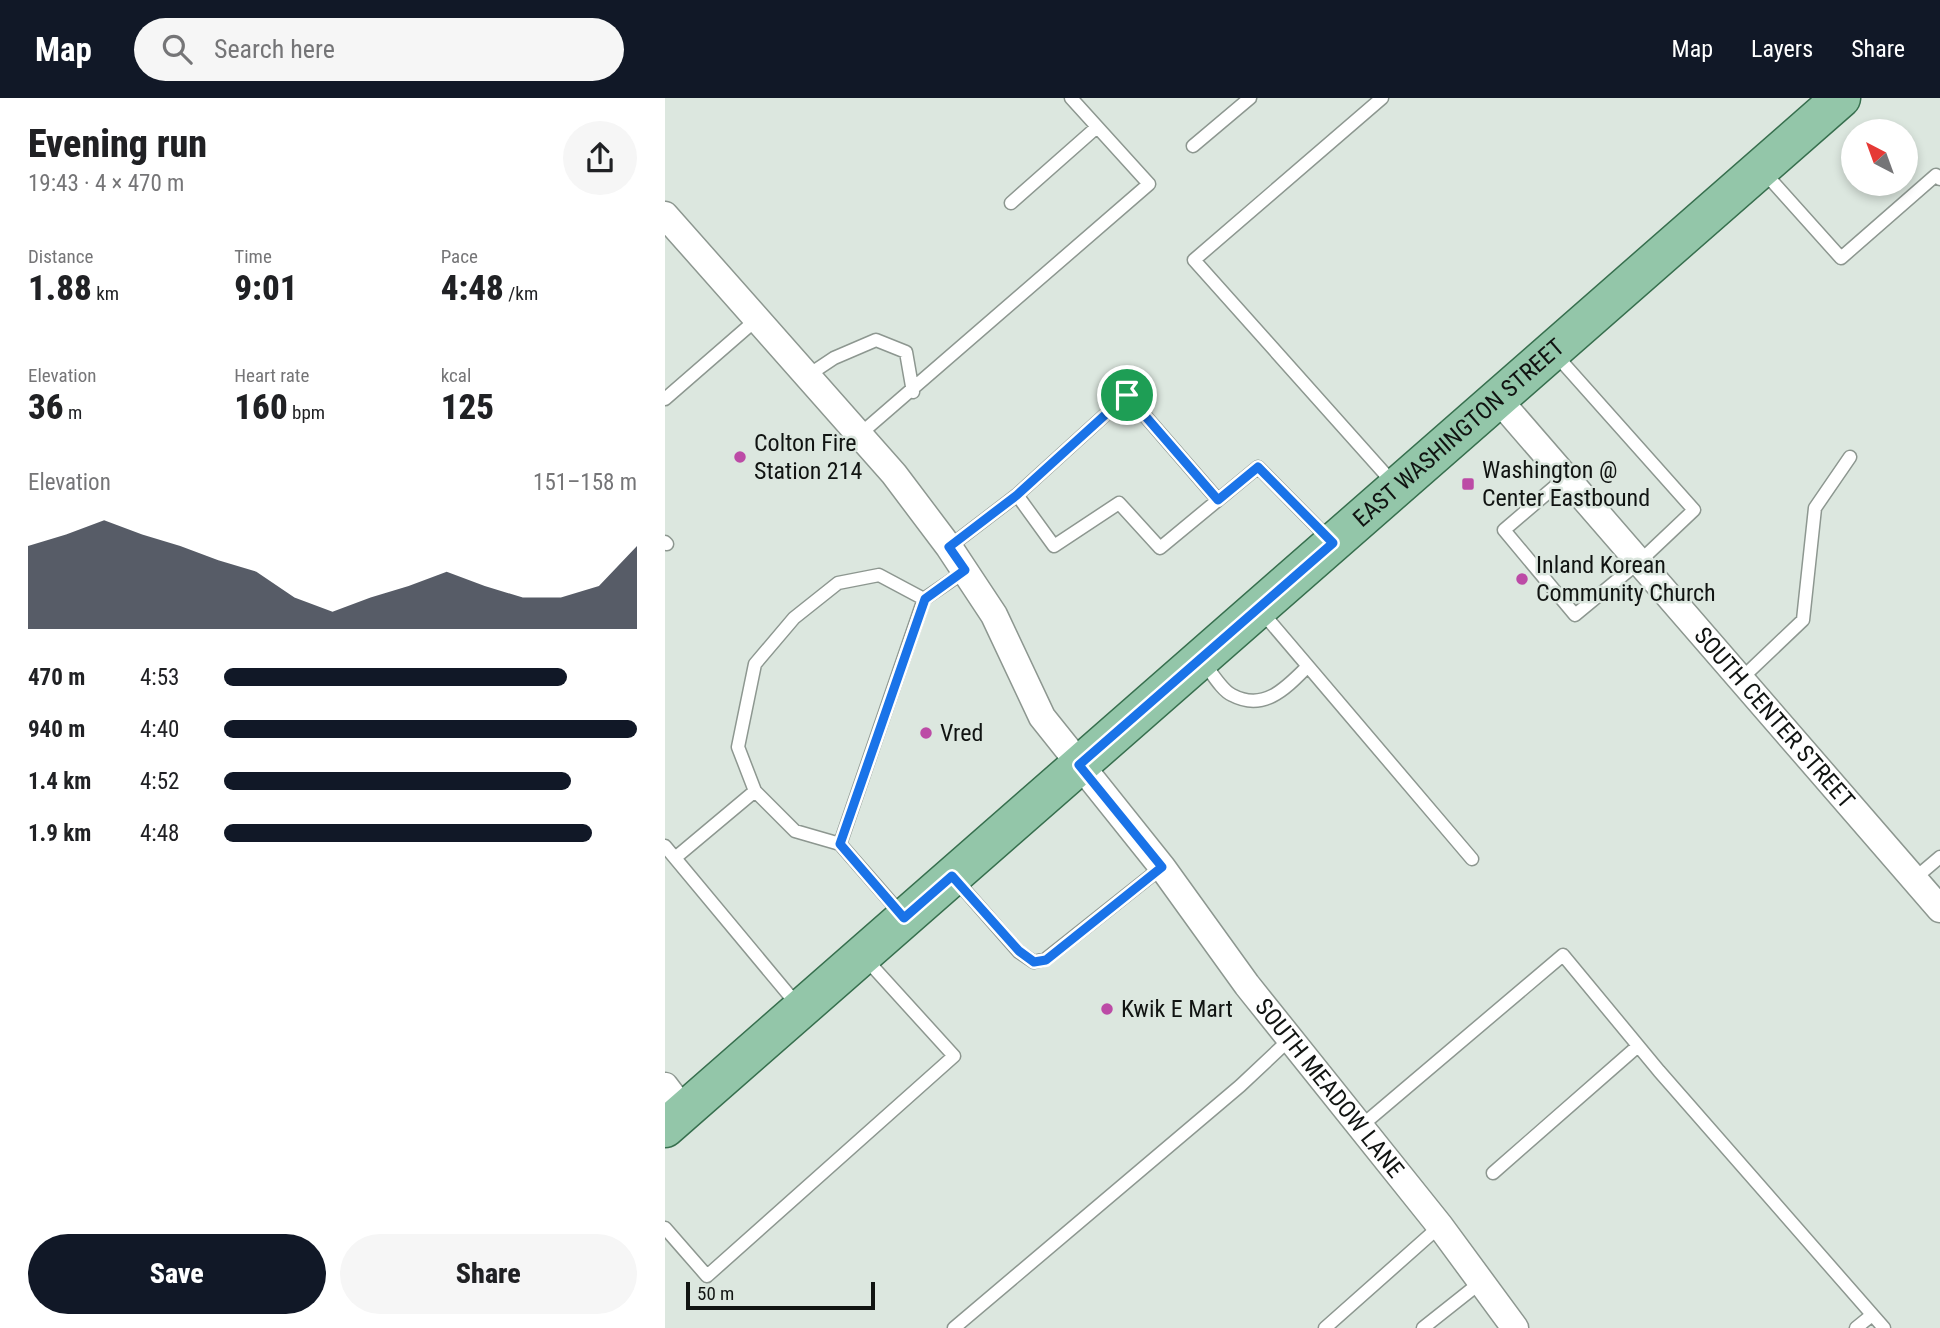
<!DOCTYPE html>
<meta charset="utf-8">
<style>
body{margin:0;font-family:"Roboto Condensed",sans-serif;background:#f6f6f6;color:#202124;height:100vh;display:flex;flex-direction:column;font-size:26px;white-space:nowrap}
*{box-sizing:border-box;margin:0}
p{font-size:23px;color:#757577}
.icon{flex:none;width:38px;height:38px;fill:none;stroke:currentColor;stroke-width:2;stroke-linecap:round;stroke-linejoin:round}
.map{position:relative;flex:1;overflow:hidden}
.panel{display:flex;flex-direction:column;background:#fff;width:665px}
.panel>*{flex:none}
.needle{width:46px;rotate:319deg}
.tools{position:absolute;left:1176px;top:21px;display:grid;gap:14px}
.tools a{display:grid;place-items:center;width:77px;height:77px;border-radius:50%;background:#fff;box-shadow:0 4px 10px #0003;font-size:35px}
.scale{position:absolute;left:21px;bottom:18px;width:189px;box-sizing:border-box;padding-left:7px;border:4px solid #111412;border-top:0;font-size:19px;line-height:24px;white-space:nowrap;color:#111412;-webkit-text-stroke:5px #dce7df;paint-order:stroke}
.pin{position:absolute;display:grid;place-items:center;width:60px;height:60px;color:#fff;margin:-30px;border:4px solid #fff;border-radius:50%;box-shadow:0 2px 7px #0007}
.round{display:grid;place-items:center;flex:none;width:74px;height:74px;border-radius:37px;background:#f6f6f6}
.headline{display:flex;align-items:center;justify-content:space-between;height:119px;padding:0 28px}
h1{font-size:38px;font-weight:800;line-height:52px}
.metrics{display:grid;grid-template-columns:repeat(3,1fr);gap:10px;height:119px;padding:7px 28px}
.metrics div{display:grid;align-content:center}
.metrics b{font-size:35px;font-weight:800}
.metrics small{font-size:19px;font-weight:400}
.metrics p{font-size:19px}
.chart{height:196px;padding:14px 28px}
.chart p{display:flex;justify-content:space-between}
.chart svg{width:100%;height:126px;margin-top:7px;fill:#111827;opacity:.7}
.cta{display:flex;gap:14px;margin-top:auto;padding:14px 28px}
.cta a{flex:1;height:80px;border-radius:42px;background:#111827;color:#fff;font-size:28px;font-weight:800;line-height:80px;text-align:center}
.cta a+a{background:#f6f6f6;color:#202124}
ul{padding:0 28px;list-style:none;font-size:23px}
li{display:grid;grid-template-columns:112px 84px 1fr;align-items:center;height:52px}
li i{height:18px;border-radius:9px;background:#111827}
header{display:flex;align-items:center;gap:42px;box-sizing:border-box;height:98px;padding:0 35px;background:#111827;color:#fff}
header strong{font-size:33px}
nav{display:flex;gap:38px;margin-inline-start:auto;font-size:24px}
.search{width:490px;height:63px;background:#f6f6f6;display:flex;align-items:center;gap:18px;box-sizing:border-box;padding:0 24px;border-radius:38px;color:#757577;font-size:26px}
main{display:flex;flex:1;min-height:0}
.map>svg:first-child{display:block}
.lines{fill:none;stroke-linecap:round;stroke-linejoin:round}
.service-casing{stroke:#8d9790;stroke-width:15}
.minor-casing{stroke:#8d9790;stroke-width:29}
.primary-casing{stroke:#376f4e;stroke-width:41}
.service{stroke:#fff;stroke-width:12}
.minor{stroke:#fff;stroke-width:26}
.primary{stroke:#93c6a9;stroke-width:38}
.route-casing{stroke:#fff;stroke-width:14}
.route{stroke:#1a73e8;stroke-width:9}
.poi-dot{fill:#bc4ba6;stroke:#dce7df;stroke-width:2.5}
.labels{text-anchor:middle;stroke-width:5;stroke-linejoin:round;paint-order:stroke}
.street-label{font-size:24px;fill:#111412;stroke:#dce7df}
.poi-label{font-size:24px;fill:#111412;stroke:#dce7df;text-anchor:start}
</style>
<header>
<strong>Map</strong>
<div class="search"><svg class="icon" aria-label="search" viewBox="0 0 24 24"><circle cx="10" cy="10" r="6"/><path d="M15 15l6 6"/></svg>Search here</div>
<nav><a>Map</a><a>Layers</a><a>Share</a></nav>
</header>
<main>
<section class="panel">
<div class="headline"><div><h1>Evening run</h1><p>19:43 · 4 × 470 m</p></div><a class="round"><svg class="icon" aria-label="share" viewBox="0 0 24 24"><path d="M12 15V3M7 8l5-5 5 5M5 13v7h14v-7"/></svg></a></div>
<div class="metrics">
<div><p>Distance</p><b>1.88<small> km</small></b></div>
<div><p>Time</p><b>9:01</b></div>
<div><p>Pace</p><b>4:48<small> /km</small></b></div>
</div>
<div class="metrics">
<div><p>Elevation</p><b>36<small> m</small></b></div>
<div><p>Heart rate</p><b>160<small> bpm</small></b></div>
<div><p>kcal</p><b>125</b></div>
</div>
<div class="chart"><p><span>Elevation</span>151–158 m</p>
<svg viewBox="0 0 160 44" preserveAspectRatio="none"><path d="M0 44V15L10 11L20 6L30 11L40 15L50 20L60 24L70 33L80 38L90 33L100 29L110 24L120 29L130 33L140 33L150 29L160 15V44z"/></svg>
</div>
<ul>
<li><b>470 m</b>4:53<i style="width:83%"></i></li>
<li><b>940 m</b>4:40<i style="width:100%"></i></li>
<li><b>1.4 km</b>4:52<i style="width:84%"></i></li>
<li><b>1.9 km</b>4:48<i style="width:89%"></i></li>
</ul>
<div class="cta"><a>Save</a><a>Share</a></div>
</section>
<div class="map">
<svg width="1275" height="1230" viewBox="0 0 1275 1230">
<rect width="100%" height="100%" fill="#dce7df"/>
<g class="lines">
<!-- service casing -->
<g class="service-casing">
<path id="service" d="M 717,0 L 529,162 L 729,386
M 528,48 L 585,0
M 1098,73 L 1176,160 L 1271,77 L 1275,81
M 346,105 L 432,29
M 890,256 L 1029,412 L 974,464 L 910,517 L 839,432 L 901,379
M 142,278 L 169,260 L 211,242 L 241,254 L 248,294
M 0,301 L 92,221
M 194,337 L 484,86 L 406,0
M 352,397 L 462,297 L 553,402
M 0,444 L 2,446
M 284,449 L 352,397 L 389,448 L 454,405 L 495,450 L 593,369 L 665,442
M 596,513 L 807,761
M 538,564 C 546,573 556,592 567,597 C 599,614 621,590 642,569
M 1076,581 L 1138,522 L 1150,410 L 1185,359
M 90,693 L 73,649 L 90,566 L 129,520 L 173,485 L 214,477 L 259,501
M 0,748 L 134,909
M 10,760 L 90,693 L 130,733 L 175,746
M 290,781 L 354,854 L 369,864 L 381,861 L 497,769
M 1249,781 L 1275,759
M 237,817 L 175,746 L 259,501 L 300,473
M 695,1029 L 898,857 L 994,973 L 1219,1230
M 828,1075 L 973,948
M 0,1130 L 42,1178 L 289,958 L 199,859
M 289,1230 L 575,988 L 625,941
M 660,1230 L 775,1128
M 758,1230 L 816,1184
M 1191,1230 L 1207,1217"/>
</g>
<!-- minor casing -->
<g class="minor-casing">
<g id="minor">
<path id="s1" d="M 0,117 L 229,376 L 284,449 L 329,517 L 377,619 L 497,769 L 582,887 L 775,1128 L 850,1230"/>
<path id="s2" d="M 833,301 L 1275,811"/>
<path d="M 0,988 L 19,1013"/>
</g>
</g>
<!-- primary casing -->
<g class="primary-casing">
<g id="primary">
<path id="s3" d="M 0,1030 L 1176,0"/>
</g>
</g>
<!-- service -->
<use href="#service" class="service"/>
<!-- minor -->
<use href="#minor" class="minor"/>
<!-- primary -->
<use href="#primary" class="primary"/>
</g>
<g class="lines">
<!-- route casing -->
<g class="route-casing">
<path id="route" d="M 462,297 L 553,402 L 593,369 L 668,445 L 414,667 L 497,769 L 381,862 L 369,864 L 354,853 L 287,778 L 239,820 L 175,746 L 260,501 L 300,472 L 284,449 L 352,397 Z"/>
</g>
<!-- route -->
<use href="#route" class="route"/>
</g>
<!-- markers -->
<g class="poi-dot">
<circle cx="75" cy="359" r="7"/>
<rect x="796" y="379" width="14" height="14" rx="3.5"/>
<circle cx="857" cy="481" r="7"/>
<circle cx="261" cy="635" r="7"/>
<circle cx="442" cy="911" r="7"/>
</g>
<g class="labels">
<!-- street labels -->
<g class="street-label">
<text dy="8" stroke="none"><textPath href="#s3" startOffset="1055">EAST WASHINGTON STREET</textPath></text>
<text dy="8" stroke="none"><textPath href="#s2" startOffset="422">SOUTH CENTER STREET</textPath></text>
<text dy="8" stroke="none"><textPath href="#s1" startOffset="1101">SOUTH MEADOW LANE</textPath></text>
</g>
<!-- poi labels -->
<g class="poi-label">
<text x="89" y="353">Colton Fire<tspan x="89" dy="28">Station 214</tspan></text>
<text x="817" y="380">Washington @<tspan x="817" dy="28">Center Eastbound</tspan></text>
<text x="871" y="475">Inland Korean<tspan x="871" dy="28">Community Church</tspan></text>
<text x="275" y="643">Vred</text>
<text x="456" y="919">Kwik E Mart</text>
</g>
</g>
</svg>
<div class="tools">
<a><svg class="needle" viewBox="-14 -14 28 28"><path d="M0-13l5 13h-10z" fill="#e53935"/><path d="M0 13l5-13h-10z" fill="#757577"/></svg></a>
</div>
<div class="scale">50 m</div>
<div class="pin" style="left:462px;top:297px;background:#1e9e55"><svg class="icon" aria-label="arrive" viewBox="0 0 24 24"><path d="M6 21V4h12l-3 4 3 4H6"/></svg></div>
</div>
</main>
